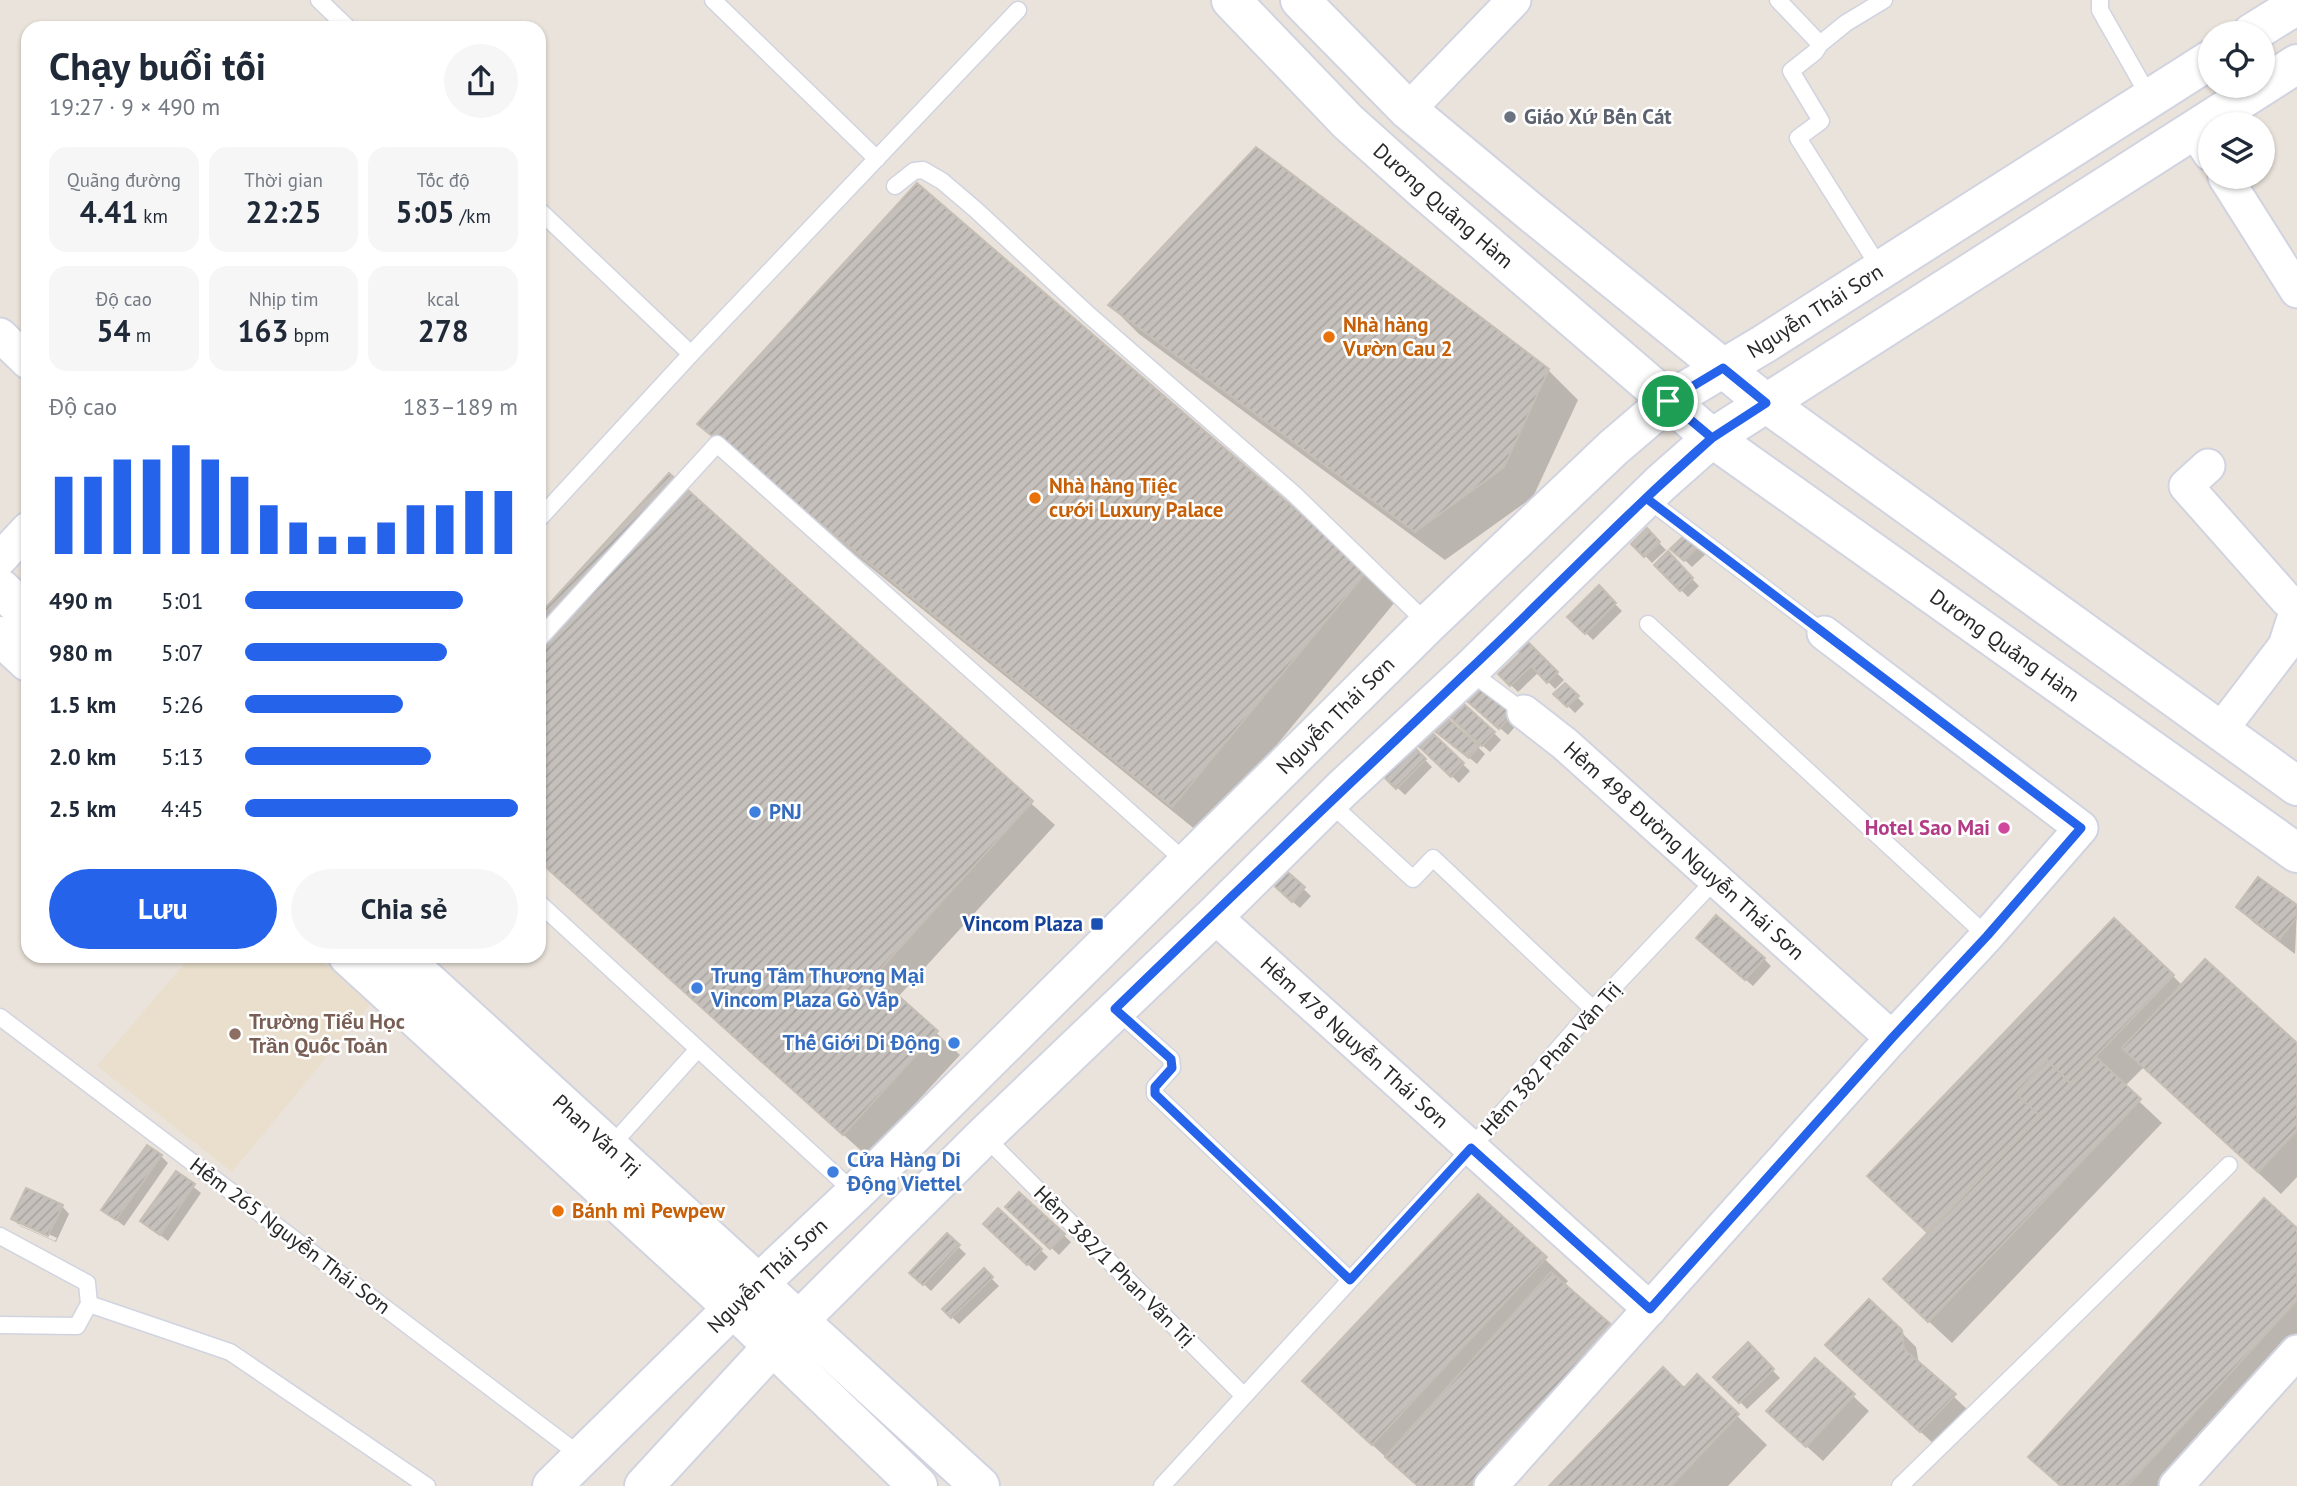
<!DOCTYPE html>
<html lang="vi">
<meta charset="utf-8">
<style>
body{margin:0;font-family:"PT Sans",sans-serif;background:#f6f6f7;color:#1f2937;height:100vh;display:flex;flex-direction:column;font-size:26px;white-space:nowrap}
*{box-sizing:border-box;margin:0}
p{font-size:23px;color:#747a83}
.icon{flex:none;width:38px;height:38px;fill:none;stroke:currentColor;stroke-width:2;stroke-linecap:round;stroke-linejoin:round}
.map{position:relative;flex:1;overflow:hidden}
.details{position:absolute;left:21px;top:21px;width:525px;height:942px;display:flex;flex-direction:column;background:#fff;border-radius:21px;box-shadow:0 2px 5px #0004}
.details>*{flex:none}
.controls{position:absolute;left:2198px;top:21px;display:grid;gap:14px}
.controls a{display:grid;place-items:center;width:77px;height:77px;border-radius:50%;background:#fff;box-shadow:0 2px 5px #0004;font-size:35px}
.pin{position:absolute;display:grid;place-items:center;width:60px;height:60px;color:#fff;margin:-30px;border:4px solid #fff;border-radius:50%;box-shadow:0 2px 7px #0007}
.round{display:grid;place-items:center;flex:none;width:74px;height:74px;border-radius:37px;background:#f6f6f7}
.summary{display:flex;align-items:center;justify-content:space-between;height:119px;padding:0 28px}
h1{font-size:38px;font-weight:600;line-height:52px}
.figures{display:grid;grid-template-columns:repeat(3,1fr);gap:10px;height:119px;padding:7px 28px}
.figures div{display:grid;align-content:center;border-radius:18px;background:#f6f6f7;text-align:center}
.figures b{font-size:30px;font-weight:600}
.figures small{font-size:19px;font-weight:400}
.figures p{font-size:19px}
.chart{height:196px;padding:14px 28px}
.chart p{display:flex;justify-content:space-between}
.chart svg{width:100%;height:126px;margin-top:7px;stroke:#2563eb;stroke-width:6}
.button{display:flex;gap:14px;margin-top:auto;padding:14px 28px}
.button a{flex:1;height:80px;border-radius:42px;background:#2563eb;color:#fff;font-size:28px;font-weight:600;line-height:80px;text-align:center}
.button a+a{background:#f6f6f7;color:#1f2937}
ul{padding:0 28px;list-style:none;font-size:23px}
li{display:grid;grid-template-columns:112px 84px 1fr;align-items:center;height:52px}
li i{height:18px;border-radius:9px;background:#2563eb}
.map>svg:first-child{display:block}
.education{fill:#eadfcc}
.shadow{fill:#0003;fill-rule:evenodd}
.building{fill:url(#building-hatch);stroke:#c5beb5;stroke-width:2}
.lines{fill:none;stroke-linecap:round;stroke-linejoin:round}
.lane-casing{stroke:#d1d4e0;stroke-width:19}
.street-casing{stroke:#d1d4e0;stroke-width:37}
.secondary-casing{stroke:#d1d4e0;stroke-width:42}
.lane{stroke:#fff;stroke-width:16}
.street{stroke:#fff;stroke-width:33}
.secondary{stroke:#fff;stroke-width:38}
.route-casing{stroke:#fff;stroke-width:14}
.route{stroke:#2563eb;stroke-width:9}
.worship-dot{fill:#6b7280;stroke:#fff;stroke-width:2.5}
.food-dot{fill:#e8710a;stroke:#fff;stroke-width:2.5}
.shop-dot{fill:#3f7fe0;stroke:#fff;stroke-width:2.5}
.hotel-dot{fill:#d1479c;stroke:#fff;stroke-width:2.5}
.transit-dot{fill:#1a4fb4;stroke:#fff;stroke-width:2.5}
.education-dot{fill:#8d6e63;stroke:#fff;stroke-width:2.5}
.labels{text-anchor:middle;stroke-width:5;stroke-linejoin:round;paint-order:stroke}
.worship-label{font-size:21px;font-weight:bold;fill:#5b616d;stroke:#fff;text-anchor:start}
.street-label{font-size:21px;fill:#282828;stroke:#fff}
.food-label{font-size:21px;font-weight:bold;fill:#c56008;stroke:#fff;text-anchor:start}
.shop-label{font-size:21px;font-weight:bold;fill:#366cbe;stroke:#fff;text-anchor:start}
.hotel-label{font-size:21px;font-weight:bold;fill:#b23c85;stroke:#fff;text-anchor:end}
.transit-label{font-size:21px;font-weight:bold;fill:#164399;stroke:#fff;text-anchor:end}
.education-label{font-size:21px;font-weight:bold;fill:#785e54;stroke:#fff;text-anchor:start}
</style>
<div class="map">
<svg width="2297" height="1486" viewBox="0 0 2297 1486">
<defs>
<pattern id="building-hatch" width="6" height="6" patternUnits="userSpaceOnUse" patternTransform="scale(1.75)"><rect width="6" height="6" fill="#c5c0bb"/><path d="M-1 1l2-2M0 6l6-6M5 7l2-2" fill="none" stroke="#a9a5a1"/></pattern>
</defs>
<rect width="100%" height="100%" fill="#eae3db"/>
<!-- education -->
<path class="education" d="M 191,956 L 316,956 L 372,1002 L 232,1172 L 97,1066 Z"/>
<!-- shadow -->
<path class="shadow" d="M 1110,305 L 1548,370 L 1578,400 L 1533,497 L 1445,560 L 1139,334 Z
M 699,424 L 1366,573 L 1395,602 L 1202,835 L 729,453 Z
M 669,475 L 1055,825 L 898,997 L 960,1055 L 867,1156 L 539,861 L 539,618 Z
M 1647,531 L 1666,550 L 1652,563 L 1634,544 Z
M 1689,533 L 1707,553 L 1692,567 L 1673,549 Z
M 1668,554 L 1699,586 L 1688,597 L 1656,565 Z
M 1599,588 L 1622,611 L 1593,640 L 1570,617 Z
M 1516,633 L 1564,680 L 1555,689 L 1539,672 L 1518,692 L 1500,674 L 1522,653 Z
M 1565,685 L 1584,704 L 1575,713 L 1556,694 Z
M 1470,702 L 1511,716 L 1518,723 L 1508,735 Z
M 1451,717 L 1494,733 L 1501,740 L 1490,752 Z
M 1424,728 L 1470,771 L 1459,783 L 1414,739 Z
M 1436,731 L 1478,747 L 1485,754 L 1477,764 Z
M 1410,745 L 1432,767 L 1405,795 L 1382,773 Z
M 1283,870 L 1311,896 L 1300,908 L 1279,890 Z
M 2238,907 L 2297,908 L 2295,954 L 2253,922 Z
M 1706,945 L 1764,959 L 1771,966 L 1753,986 Z
M 2173,976 L 2183,986 L 2297,1046 L 2297,1177 L 2281,1194 L 2144,1067 L 2124,1087 L 2162,1123 L 1952,1343 L 1908,1302 L 1929,1234 L 1899,1205 Z
M 161,1156 L 168,1163 L 124,1226 L 104,1210 Z
M 176,1173 L 201,1193 L 168,1241 L 142,1221 Z
M 1019,1194 L 1071,1242 L 1059,1255 L 1008,1207 Z
M 1478,1196 L 1568,1281 L 1564,1286 L 1635,1351 L 1515,1486 L 1417,1486 L 1328,1404 Z
M 62,1206 L 69,1214 L 56,1242 L 20,1226 L 13,1219 ZM 19,1221 L 57,1238 L 55,1241 L 19,1225 Z
M 998,1210 L 1048,1257 L 1035,1271 L 985,1224 Z
M 2297,1230 L 2297,1361 L 2183,1486 L 2060,1486 L 2031,1457 Z
M 947,1236 L 966,1254 L 931,1291 L 912,1273 Z
M 984,1271 L 999,1286 L 959,1324 L 944,1309 Z
M 1900,1331 L 1916,1347 L 1919,1364 L 1969,1411 L 1936,1446 L 1843,1360 Z
M 1748,1345 L 1780,1378 L 1747,1409 L 1716,1377 Z
M 1697,1377 L 1767,1445 L 1728,1486 L 1552,1486 L 1684,1390 Z
M 1853,1396 L 1869,1411 L 1823,1461 L 1784,1426 Z"/>
<!-- building -->
<path class="building" d="M 1256,147 L 1549,369 L 1504,467 L 1415,532 L 1108,305 Z
M 917,183 L 1367,571 L 1172,807 L 697,424 Z
M 669,473 L 1033,801 L 875,975 L 938,1031 L 843,1135 L 539,861 L 539,615 Z
M 1647,528 L 1660,542 L 1644,557 L 1631,544 Z
M 1689,531 L 1701,544 L 1684,561 L 1670,549 Z
M 1668,551 L 1693,578 L 1680,591 L 1654,565 Z
M 1599,585 L 1616,603 L 1585,634 L 1567,617 Z
M 1516,630 L 1558,672 L 1547,683 L 1531,666 L 1510,686 L 1498,674 L 1520,653 L 1506,639 Z
M 1472,680 L 1512,714 L 1499,729 L 1460,695 Z
M 1565,683 L 1579,696 L 1567,707 L 1553,694 Z
M 1455,696 L 1495,732 L 1482,746 L 1442,710 Z
M 1438,710 L 1479,746 L 1469,758 L 1426,724 Z
M 1424,725 L 1464,763 L 1451,777 L 1411,739 Z
M 1410,743 L 1426,759 L 1396,789 L 1380,773 Z
M 1283,868 L 1305,887 L 1292,902 L 1270,882 Z
M 2258,877 L 2297,905 L 2297,917 L 2279,940 L 2236,907 Z
M 1716,915 L 1765,958 L 1745,980 L 1696,938 Z
M 2114,918 L 2174,975 L 2070,1083 L 2047,1060 L 2016,1094 L 2040,1116 L 1928,1233 L 1867,1176 Z
M 2205,959 L 2297,1043 L 2297,1130 L 2258,1172 L 2122,1048 Z
M 2096,1057 L 2141,1099 L 1928,1322 L 1883,1279 L 2040,1116 L 2016,1094 L 2047,1060 L 2070,1083 Z
M 147,1145 L 162,1155 L 116,1220 L 101,1210 Z
M 176,1171 L 195,1184 L 160,1235 L 140,1221 Z
M 26,1188 L 63,1205 L 48,1236 L 11,1219 Z
M 1019,1192 L 1065,1234 L 1050,1249 L 1005,1207 Z
M 1478,1194 L 1547,1257 L 1372,1445 L 1302,1381 Z
M 2264,1198 L 2297,1228 L 2297,1300 L 2127,1486 L 2061,1486 L 2028,1457 Z
M 998,1208 L 1042,1249 L 1027,1265 L 983,1224 Z
M 947,1233 L 960,1245 L 923,1285 L 909,1273 Z
M 984,1268 L 993,1277 L 951,1318 L 942,1309 Z
M 1551,1272 L 1614,1327 L 1472,1486 L 1418,1486 L 1385,1457 Z
M 1869,1299 L 1902,1330 L 1904,1349 L 1956,1394 L 1920,1432 L 1825,1345 Z
M 1748,1342 L 1774,1369 L 1739,1403 L 1713,1377 Z
M 1815,1358 L 1855,1394 L 1806,1447 L 1766,1411 Z
M 1663,1367 L 1684,1388 L 1697,1374 L 1739,1414 L 1671,1486 L 1549,1486 Z"/>
<g class="lines">
<!-- lane casing -->
<g class="lane-casing">
<path id="lane" d="M 319,0 L 348,28
M 713,0 L 877,159
M 1778,0 L 1820,44
M 2100,0 L 2100,10 L 2150,98
M 895,186 L 914,171 L 923,170 L 942,181 L 976,210 L 1089,315 L 1294,494 L 1428,624
M 539,210 L 691,354
M 1881,270 L 1798,138 L 1821,121 L 1791,71 L 1815,52 L 1820,44 L 1846,23 L 1884,0
M 1646,498 L 1824,633
M 539,519 L 691,354 L 1018,10
M 1648,624 L 1987,936
M 539,639 L 717,444 L 1187,863
M 1469,671 L 1524,712
M 1330,803 L 1413,879 L 1433,858 L 1593,1009
M 539,903 L 855,1193
M 1115,1009 L 1171,1059 L 1172,1068 L 1155,1087 L 1155,1094 L 1350,1280
M 0,1017 L 581,1456
M 984,1136 L 1244,1396
M 609,1148 L 698,1049
M 0,1236 L 87,1283 L 89,1304 L 230,1352 L 427,1486
M 0,1325 L 77,1326 L 89,1304
M 1162,1486 L 1471,1148 L 1593,1009 L 1714,881
M 1900,1486 L 2229,1165"/>
</g>
<!-- street casing -->
<g class="street-casing">
<g id="street">
<path d="M 1408,110 L 1514,0"/>
<path d="M 2194,129 L 2210,154"/>
<path d="M 2225,177 L 2297,291"/>
<path d="M 0,335 L 28,362"/>
<path d="M 2208,466 L 2186,486 L 2287,600 L 2297,605"/>
<path d="M 0,559 L 28,529"/>
<path id="s1" d="M 1524,712 L 1565,744 L 1892,1038"/>
<path d="M 2220,731 L 2285,646 L 2297,609"/>
<path id="s2" d="M 1214,916 L 1650,1309"/>
<path d="M 1491,1486 L 1892,1038 L 1987,936 L 2081,828 L 1824,633"/>
<path d="M 2176,1486 L 2297,1352"/>
</g>
</g>
<!-- secondary casing -->
<g class="secondary-casing">
<g id="secondary">
<path id="s3" d="M 1231,0 L 1348,122 L 1426,192 L 1712,438 L 2297,853"/>
<path d="M 1300,0 L 1408,110 L 1527,209 L 1766,403 L 2297,786"/>
<path d="M 2252,33 L 2297,5"/>
<path d="M 0,588 L 28,614"/>
<path d="M 0,636 L 28,662"/>
<path d="M 348,956 L 733,1308 L 918,1486"/>
<path id="s4" d="M 400,956 L 980,1486"/>
<path id="s5" d="M 552,1486 L 733,1308 L 855,1193 L 1428,624 L 1613,448 L 1668,401 L 1764,344 L 2210,60"/>
<path d="M 644,1486 L 772,1347 L 984,1136 L 1214,916 L 1342,789 L 1469,671 L 1661,483 L 1712,438 L 2297,64"/>
</g>
</g>
<!-- lane -->
<use href="#lane" class="lane"/>
<!-- street -->
<use href="#street" class="street"/>
<!-- secondary -->
<use href="#secondary" class="secondary"/>
</g>
<g class="lines">
<!-- route casing -->
<g class="route-casing">
<path id="route" d="M 1668,401 L 1712,438 C 1627,512 1549,595 1467,672 C 1350,784 1231,896 1115,1009 L 1171,1059 L 1172,1068 L 1155,1087 L 1155,1094 L 1350,1280 L 1471,1148 L 1650,1309 L 1892,1038 L 1987,936 L 2081,828 L 1646,498 L 1712,438 L 1766,403 L 1723,368 L 1668,401"/>
</g>
<!-- route -->
<use href="#route" class="route"/>
</g>
<!-- markers -->
<circle class="worship-dot" cx="1510" cy="117" r="7"/>
<g class="food-dot">
<circle cx="1329" cy="337" r="7"/>
<circle cx="1035" cy="498" r="7"/>
<circle cx="558" cy="1211" r="7"/>
</g>
<g class="shop-dot">
<circle cx="755" cy="812" r="7"/>
<circle cx="697" cy="988" r="7"/>
<circle cx="954" cy="1043" r="7"/>
<circle cx="833" cy="1172" r="7"/>
</g>
<circle class="hotel-dot" cx="2004" cy="828" r="7"/>
<rect class="transit-dot" x="1090" y="917" width="14" height="14" rx="3.5"/>
<circle class="education-dot" cx="235" cy="1034" r="7"/>
<g class="labels">
<!-- worship labels -->
<g class="worship-label">
<text x="1524" y="124">Giáo Xứ Bến Cát</text>
</g>
<!-- street labels -->
<g class="street-label">
<text dy="7" stroke="none"><textPath href="#s3" startOffset="296">Dương Quảng Hàm</textPath></text>
<text dy="7" stroke="none"><textPath href="#s5" startOffset="1729">Nguyễn Thái Sơn</textPath></text>
<text dy="7" stroke="none"><textPath href="#s3" startOffset="1010">Dương Quảng Hàm</textPath></text>
<text dy="7" stroke="none"><textPath href="#s5" startOffset="1099">Nguyễn Thái Sơn</textPath></text>
<text dy="7" stroke="none"><textPath href="#s1" startOffset="212">Hẻm 498 Đường Nguyễn Thái Sơn</textPath></text>
<text dy="7" stroke="none"><textPath href="#s2" startOffset="189">Hẻm 478 Nguyễn Thái Sơn</textPath></text>
<text transform="translate(1551 1059) rotate(-48)" y="7">Hẻm 382 Phan Văn Trị</text>
<text dy="7" stroke="none"><textPath href="#s4" startOffset="266">Phan Văn Trị</textPath></text>
<text transform="translate(290 1236) rotate(37)" y="7">Hẻm 265 Nguyễn Thái Sơn</text>
<text transform="translate(1114 1266) rotate(45)" y="7">Hẻm 382/1 Phan Văn Trị</text>
<text dy="7" stroke="none"><textPath href="#s5" startOffset="301">Nguyễn Thái Sơn</textPath></text>
</g>
<!-- food labels -->
<g class="food-label">
<text x="1343" y="332">Nhà hàng<tspan x="1343" dy="24">Vườn Cau 2</tspan></text>
<text x="1049" y="493">Nhà hàng Tiệc<tspan x="1049" dy="24">cưới Luxury Palace</tspan></text>
<text x="572" y="1218">Bánh mì Pewpew</text>
</g>
<!-- shop labels -->
<g class="shop-label">
<text x="769" y="819">PNJ</text>
<text x="711" y="983">Trung Tâm Thương Mại<tspan x="711" dy="24">Vincom Plaza Gò Vấp</tspan></text>
<text x="940" y="1050" text-anchor="end">Thế Giới Di Động</text>
<text x="847" y="1167">Cửa Hàng Di<tspan x="847" dy="24">Động Viettel</tspan></text>
</g>
<!-- hotel labels -->
<g class="hotel-label">
<text x="1990" y="835">Hotel Sao Mai</text>
</g>
<!-- transit labels -->
<g class="transit-label">
<text x="1083" y="931">Vincom Plaza</text>
</g>
<!-- education labels -->
<g class="education-label">
<text x="249" y="1029">Trường Tiểu Học<tspan x="249" dy="24">Trần Quốc Toản</tspan></text>
</g>
</g>
</svg>
<div class="controls">
<a><svg class="icon" aria-label="locate" viewBox="0 0 24 24"><circle cx="12" cy="12" r="6"/><path d="M12 2v4M12 18v4M2 12h4M18 12h4"/></svg></a>
<a><svg class="icon" aria-label="layers" viewBox="0 0 24 24"><path d="M12 4l9 5-9 5-9-5zM3 14l9 5 9-5"/></svg></a>
</div>
<div class="pin" style="left:1668px;top:401px;background:#1e9e55"><svg class="icon" aria-label="arrive" viewBox="0 0 24 24"><path d="M6 21V4h12l-3 4 3 4H6"/></svg></div>
<section class="details">
<div class="summary"><div><h1>Chạy buổi tối</h1><p>19:27 · 9 × 490 m</p></div><a class="round"><svg class="icon" aria-label="share" viewBox="0 0 24 24"><path d="M12 15V3M7 8l5-5 5 5M5 13v7h14v-7"/></svg></a></div>
<div class="figures">
<div><p>Quãng đường</p><b>4.41<small> km</small></b></div>
<div><p>Thời gian</p><b>22:25</b></div>
<div><p>Tốc độ</p><b>5:05<small> /km</small></b></div>
</div>
<div class="figures">
<div><p>Độ cao</p><b>54<small> m</small></b></div>
<div><p>Nhịp tim</p><b>163<small> bpm</small></b></div>
<div><p>kcal</p><b>278</b></div>
</div>
<div class="chart"><p><span>Độ cao</span>183–189 m</p>
<svg viewBox="0 0 160 44" preserveAspectRatio="none"><path d="M5 44V17M15 44V17M25 44V11M35 44V11M45 44V6M55 44V11M65 44V17M75 44V27M85 44V33M95 44V38M105 44V38M115 44V33M125 44V27M135 44V27M145 44V22M155 44V22"/></svg>
</div>
<ul>
<li><b>490 m</b>5:01<i style="width:80%"></i></li>
<li><b>980 m</b>5:07<i style="width:74%"></i></li>
<li><b>1.5 km</b>5:26<i style="width:58%"></i></li>
<li><b>2.0 km</b>5:13<i style="width:68%"></i></li>
<li><b>2.5 km</b>4:45<i style="width:100%"></i></li>
</ul>
<div class="button"><a>Lưu</a><a>Chia sẻ</a></div>
</section>
</div>
